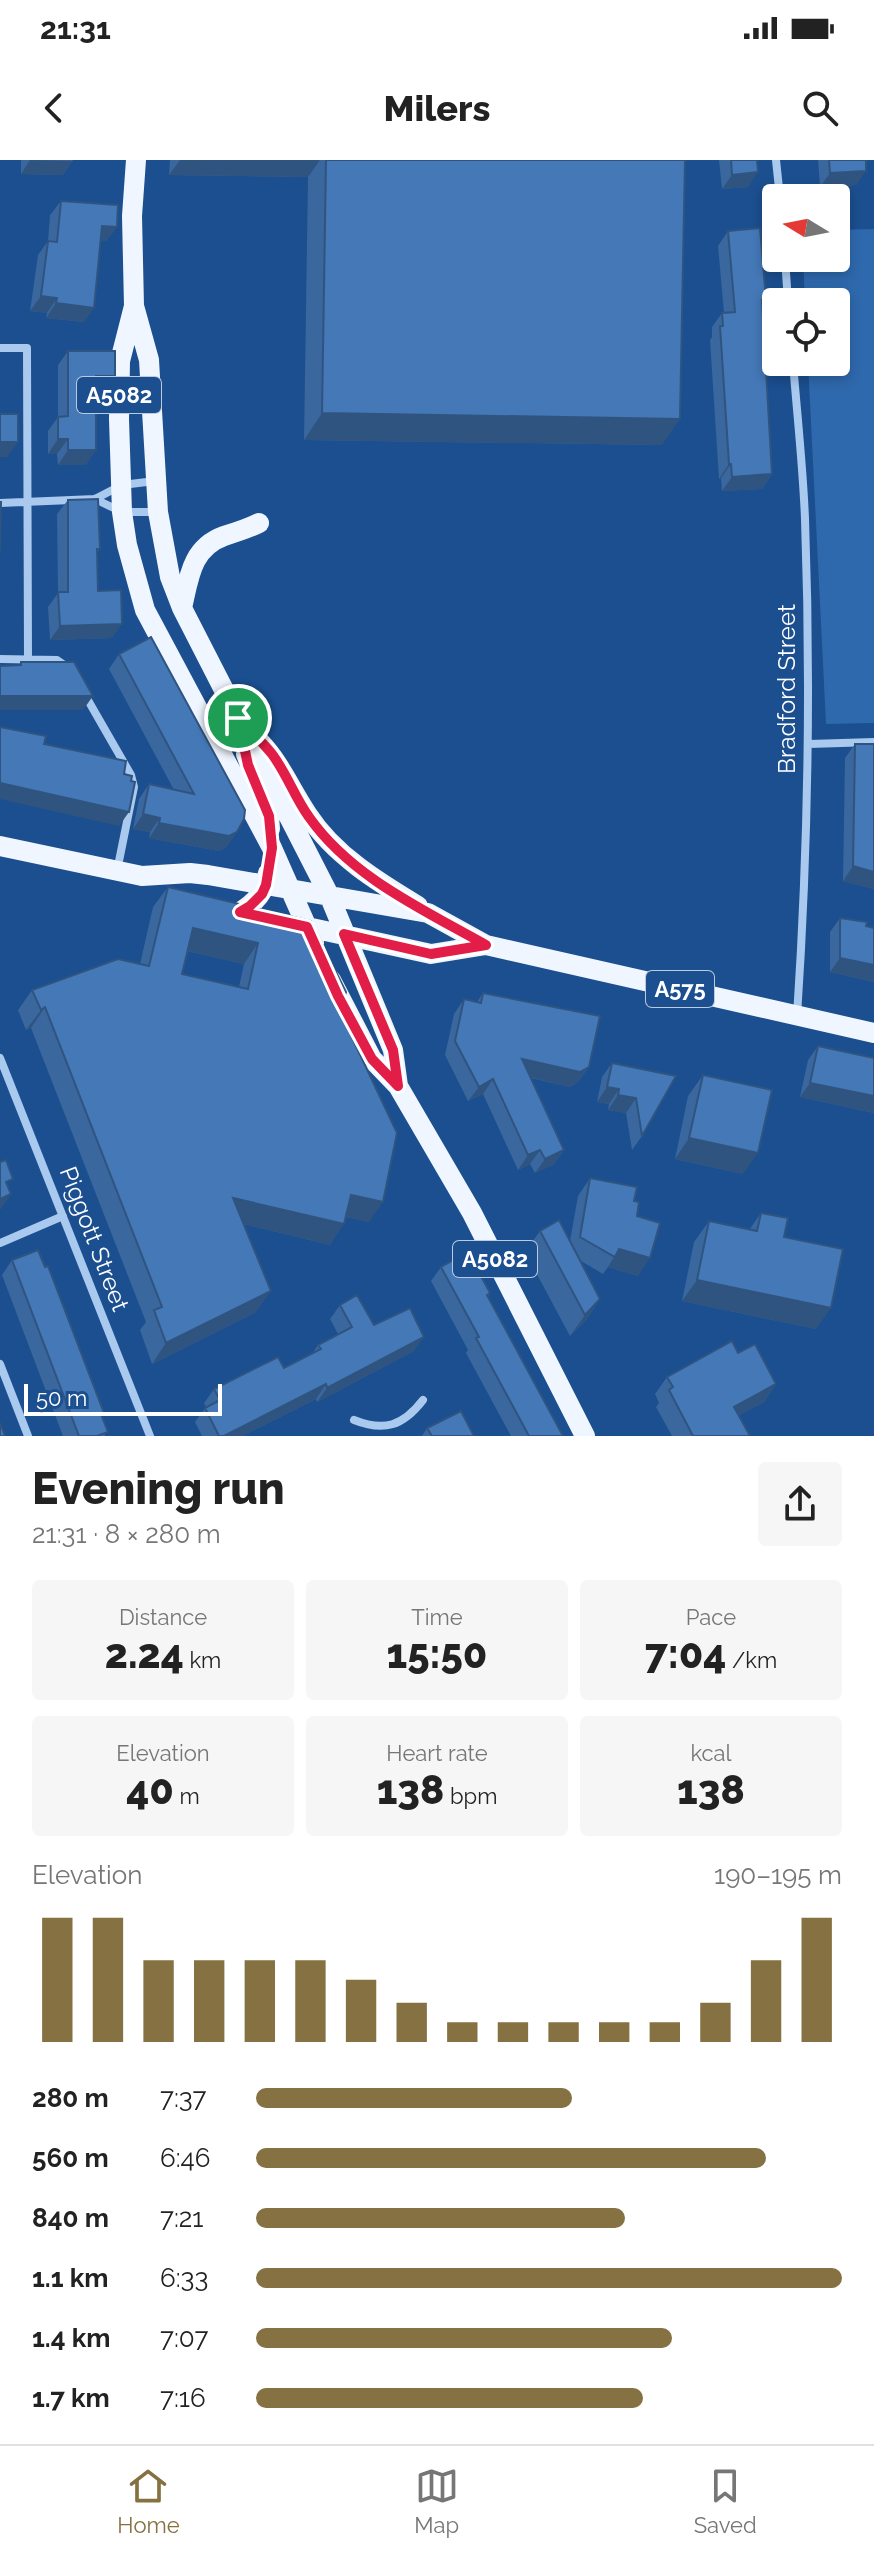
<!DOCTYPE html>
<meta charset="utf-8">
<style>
body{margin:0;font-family:Raleway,sans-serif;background:#f6f6f6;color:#222;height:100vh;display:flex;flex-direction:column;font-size:30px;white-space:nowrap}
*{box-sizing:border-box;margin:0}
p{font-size:26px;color:#767676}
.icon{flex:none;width:44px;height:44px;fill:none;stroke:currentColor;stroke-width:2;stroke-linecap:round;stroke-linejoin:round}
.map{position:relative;height:1276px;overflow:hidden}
.panel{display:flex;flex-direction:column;background:#fff;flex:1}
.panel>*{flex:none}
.needle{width:52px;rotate:280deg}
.buttons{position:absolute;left:762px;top:24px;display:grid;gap:16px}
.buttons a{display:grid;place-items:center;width:88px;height:88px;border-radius:8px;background:#fff;box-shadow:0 4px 12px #0003;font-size:40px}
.scale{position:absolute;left:24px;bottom:20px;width:198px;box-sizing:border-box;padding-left:8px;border:4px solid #fff;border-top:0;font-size:22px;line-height:28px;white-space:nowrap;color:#fff;-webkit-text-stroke:6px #1b4f8f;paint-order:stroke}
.pin{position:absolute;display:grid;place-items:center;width:68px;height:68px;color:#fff;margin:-34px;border:4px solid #fff;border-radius:50%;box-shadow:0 2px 8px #0007}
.round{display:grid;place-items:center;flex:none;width:84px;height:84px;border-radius:8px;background:#f6f6f6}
.summary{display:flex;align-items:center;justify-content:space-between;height:136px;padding:0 32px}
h1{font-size:44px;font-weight:800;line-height:60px}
.stats{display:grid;grid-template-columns:repeat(3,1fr);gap:12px;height:136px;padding:8px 32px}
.stats div{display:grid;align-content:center;border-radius:8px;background:#f6f6f6;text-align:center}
.stats b{font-size:40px;font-weight:800}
.stats small{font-size:22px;font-weight:400}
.stats p{font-size:22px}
.chart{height:224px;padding:16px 32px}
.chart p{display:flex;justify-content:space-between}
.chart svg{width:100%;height:144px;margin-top:8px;stroke:#857141;stroke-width:6}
ul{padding:0 32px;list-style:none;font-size:26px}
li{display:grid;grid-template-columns:128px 96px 1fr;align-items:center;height:60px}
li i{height:20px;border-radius:10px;background:#857141}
.status{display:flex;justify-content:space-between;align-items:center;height:56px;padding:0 40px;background:#fff;direction:ltr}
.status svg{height:22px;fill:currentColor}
header{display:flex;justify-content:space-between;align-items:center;height:104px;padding:0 32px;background:#fff;font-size:36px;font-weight:800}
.menu{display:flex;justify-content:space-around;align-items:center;height:112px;border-top:2px solid #e0e0e0;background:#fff;font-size:22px;color:#767676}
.menu a{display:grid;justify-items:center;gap:4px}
.menu .current{color:#857141}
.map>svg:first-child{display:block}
.green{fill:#2e69ad}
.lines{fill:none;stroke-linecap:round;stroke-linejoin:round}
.street{stroke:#a9c9ee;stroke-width:8}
.primary{stroke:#f0f6ff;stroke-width:20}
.wall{fill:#3a679d;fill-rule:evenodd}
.shaded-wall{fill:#305480}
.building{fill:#4478b7;stroke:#305480;stroke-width:2;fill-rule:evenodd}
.route-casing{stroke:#fff;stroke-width:16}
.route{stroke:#e11d48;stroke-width:10}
.labels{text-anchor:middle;stroke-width:6;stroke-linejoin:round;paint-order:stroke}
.shield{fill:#1b4f8f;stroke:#bbcadd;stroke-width:2}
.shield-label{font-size:22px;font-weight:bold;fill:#fff}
.street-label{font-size:24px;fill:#fff;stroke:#1b4f8f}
</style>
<div class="status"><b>21:31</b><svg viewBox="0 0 49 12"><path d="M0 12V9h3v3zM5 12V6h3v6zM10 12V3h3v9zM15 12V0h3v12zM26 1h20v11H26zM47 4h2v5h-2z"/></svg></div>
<header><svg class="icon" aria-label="back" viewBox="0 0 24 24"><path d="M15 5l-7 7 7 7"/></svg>Milers<svg class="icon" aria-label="search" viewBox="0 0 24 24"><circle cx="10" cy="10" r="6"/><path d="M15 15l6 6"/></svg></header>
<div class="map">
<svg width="874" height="1276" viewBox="0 0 874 1276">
<rect width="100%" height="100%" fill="#1b4f8f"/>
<!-- green -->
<path class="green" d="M 874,69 L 874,563 L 826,564 L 808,202 L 836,202 L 836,142 L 805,142 L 803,98 L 836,98 L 836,70 Z"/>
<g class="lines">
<!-- street -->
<path class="street" d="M 776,0 L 780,38
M 785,98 L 788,142
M 0,188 L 27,188 L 28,499
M 793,202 C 797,254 803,307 805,359 C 811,525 808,690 797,856
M 95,339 L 122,352 L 158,352
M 0,343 L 95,339 L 122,325 L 155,321
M 0,499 L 57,500 L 70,509
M 85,535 L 131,615 L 134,627 L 117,711
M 809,584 L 874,582
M 0,898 L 150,1276
M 0,1083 L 63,1056
M 0,1204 L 28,1276
M 354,1260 C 384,1272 403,1266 423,1240"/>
<!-- primary -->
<path class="primary" d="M 136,0 L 132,56 L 134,146 L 149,200 L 158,352 L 170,417 L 182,448 L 329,735 L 393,890 L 398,926
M 134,146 L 120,201 L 119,259 L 122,352 L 127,385 L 145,450 L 272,688 L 314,783
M 182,448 C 189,418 191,388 224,376 C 237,372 247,369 259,363
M 260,582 C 281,604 291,630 308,655 C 334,695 378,722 418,746
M 246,594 L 269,656 L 270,669
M 0,686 L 142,716 L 190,713 L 208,715 L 428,753 L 486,785 L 874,873
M 240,752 C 256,742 265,732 268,713
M 298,765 L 431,794 L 486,785
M 331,820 L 372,899 L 398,926 L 472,1053 L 585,1276"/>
</g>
<!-- wall -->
<path class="wall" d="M 21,0 L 73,0 L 63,15 L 21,14 Z
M 170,0 L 685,0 L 662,285 L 304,280 L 308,17 L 169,15 Z
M 719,0 L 757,0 L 748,27 L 722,29 Z
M 818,0 L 866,0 L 856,25 L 820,27 Z
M 61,41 L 117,67 L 106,81 L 101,81 L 84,162 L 46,158 L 47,153 L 30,151 L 38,95 L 48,81 L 50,55 Z
M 728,71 L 766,140 L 762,145 L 772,314 L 762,329 L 722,331 L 721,318 L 719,319 L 710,180 L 712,177 L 712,167 L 722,153 L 724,153 L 718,86 Z
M 68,191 L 115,216 L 105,230 L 96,230 L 86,305 L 58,305 L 57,294 L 48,294 L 48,271 L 58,257 L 58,205 Z
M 68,340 L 100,389 L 97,393 L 98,431 L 112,478 L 50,480 L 48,447 L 58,433 L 57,354 Z
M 119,494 L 237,672 L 226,687 L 219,691 L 149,678 L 150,672 L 133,669 L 139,639 L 149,624 L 174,630 L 109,509 Z
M 855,584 L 874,729 L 843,721 L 845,598 Z
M 168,727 L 311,761 L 340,852 L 369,1062 L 346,1057 L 330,1085 L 244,1064 L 256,1152 L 152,1204 L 140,1170 L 146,1162 L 31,868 L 26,870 L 18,850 L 32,830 L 140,804 L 153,747 ZM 187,791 L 244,804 L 239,827 L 182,814 Z
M 840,758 L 874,768 L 874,822 L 830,812 L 830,772 Z
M 483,833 L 589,907 L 579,921 L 570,927 L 531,918 L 564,990 L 554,1004 L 535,1013 L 530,1004 L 518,1010 L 483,934 L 468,941 L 445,895 L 454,854 L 464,839 L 477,842 Z
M 818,886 L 874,898 L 874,953 L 800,937 L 808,900 Z
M 612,903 L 676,916 L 642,976 L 632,990 L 626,953 L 608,950 L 609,944 L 597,942 L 602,917 Z
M 703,915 L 743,1014 L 675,999 L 688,936 Z
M 590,1018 L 634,1041 L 637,1056 L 638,1116 L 608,1107 L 603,1114 L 581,1101 L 600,1139 L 586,1160 L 570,1176 L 525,1092 L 540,1071 L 570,1081 L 578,1036 Z
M 761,1053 L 784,1077 L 816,1169 L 682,1141 L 694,1082 L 709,1061 L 749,1070 Z
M 12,1100 L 102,1256 L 105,1276 L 63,1276 L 2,1115 Z
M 441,1107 L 490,1133 L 488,1137 L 563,1276 L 511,1276 L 466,1193 L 468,1190 L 431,1121 Z
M 340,1145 L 374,1165 L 414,1191 L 317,1242 L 316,1239 L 242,1276 L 202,1276 L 195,1262 L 206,1247 L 204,1243 L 214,1229 L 284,1208 L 312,1194 L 318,1185 L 338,1174 L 330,1159 Z
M 738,1193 L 776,1224 L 764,1242 L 739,1255 L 750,1276 L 672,1276 L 656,1247 L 659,1243 L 655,1234 L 667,1217 Z
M 427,1268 L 474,1276 L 422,1276 Z"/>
<!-- shaded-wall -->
<path class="shaded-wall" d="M 30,0 L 73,1 L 63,15 L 21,14 Z
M 180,0 L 320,0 L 308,17 L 169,15 Z
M 866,11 L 856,25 L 820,27 L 830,13 Z
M 758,12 L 748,27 L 722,29 L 732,15 Z
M 102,66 L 117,67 L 106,81 L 92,81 Z
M 41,136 L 57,138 L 47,153 L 30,151 Z
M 56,143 L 94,148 L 84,162 L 46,158 Z
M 96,216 L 115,216 L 105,230 L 86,230 Z
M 322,253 L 680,259 L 662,285 L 304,280 Z
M 58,279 L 68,279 L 57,294 L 48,294 Z
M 0,282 L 18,282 L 7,297 L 0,297 Z
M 68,290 L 96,290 L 86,305 L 58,305 Z
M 729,304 L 731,304 L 721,318 L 719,319 Z
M 772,314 L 762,329 L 722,331 L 732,317 Z
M 122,464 L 112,478 L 50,480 L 60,466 Z
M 0,536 L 93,536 L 83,550 L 0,550 Z
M 0,623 L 129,652 L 119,666 L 0,639 Z
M 143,654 L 160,658 L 150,672 L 133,669 Z
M 159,663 L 237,672 L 226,687 L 219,691 L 149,678 Z
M 853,706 L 874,712 L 874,729 L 843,721 Z
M 193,768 L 258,783 L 244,804 L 179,789 Z
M 840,798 L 874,805 L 874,822 L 830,812 Z
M 45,847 L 31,868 L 26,870 L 41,850 Z
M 522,899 L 589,907 L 579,921 L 570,927 L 512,913 Z
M 493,919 L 483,934 L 468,941 L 479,927 Z
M 810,923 L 874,936 L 874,953 L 800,937 Z
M 607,927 L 619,929 L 609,944 L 597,942 Z
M 618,935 L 636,938 L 626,953 L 608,950 Z
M 689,978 L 758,993 L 743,1014 L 675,999 Z
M 540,990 L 530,1004 L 518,1010 L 528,995 Z
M 564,990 L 554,1004 L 535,1013 L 545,999 Z
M 11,1034 L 1,1049 L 0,1049 L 0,1039 Z
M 351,1035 L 383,1042 L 369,1062 L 337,1055 Z
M 233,1038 L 344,1064 L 330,1085 L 219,1058 Z
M 619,1089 L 650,1098 L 638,1116 L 608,1107 Z
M 697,1120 L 831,1148 L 816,1169 L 682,1141 Z
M 271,1131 L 256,1152 L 152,1204 L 166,1183 Z
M 600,1139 L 586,1160 L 570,1176 L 585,1155 Z
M 424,1177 L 414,1191 L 317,1242 L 327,1228 Z
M 326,1224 L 316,1239 L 242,1276 L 224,1276 Z
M 776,1224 L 764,1242 L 722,1264 L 734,1247 Z"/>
<!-- building -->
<path class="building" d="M 326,0 L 685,0 L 680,259 L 322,253 Z
M 731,0 L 757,0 L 758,12 L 732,15 Z
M 829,0 L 866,0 L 866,11 L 830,13 Z
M 61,41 L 118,45 L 117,67 L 102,66 L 94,148 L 56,143 L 57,138 L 41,136 L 48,81 L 57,82 Z
M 760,68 L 766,140 L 762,140 L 772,314 L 732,317 L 731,304 L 729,304 L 720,166 L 723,166 L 722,153 L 735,152 L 728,71 Z
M 68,191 L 115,191 L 115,216 L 96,216 L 96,290 L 68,290 L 68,279 L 58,279 L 58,257 L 68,256 Z
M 0,254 L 18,254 L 18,282 L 0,282 Z
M 98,339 L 100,389 L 97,389 L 98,431 L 121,430 L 122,464 L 60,466 L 58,432 L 68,432 L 68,340 Z
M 0,342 L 1,342 L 0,391 Z
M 151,477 L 245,650 L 244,659 L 237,672 L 229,676 L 159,663 L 160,658 L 143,654 L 149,624 L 194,634 L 119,494 Z
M 21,502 L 74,502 L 93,536 L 0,536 L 0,506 L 21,505 Z
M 0,567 L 46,576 L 44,584 L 126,601 L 124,614 L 132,616 L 131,621 L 135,622 L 129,652 L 0,623 Z
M 855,584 L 874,584 L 874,712 L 853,706 Z
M 168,727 L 311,761 L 346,832 L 340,852 L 397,973 L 383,1042 L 351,1035 L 344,1064 L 233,1038 L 271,1131 L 166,1183 L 154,1150 L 162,1147 L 45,847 L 41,850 L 32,830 L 118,799 L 149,806 ZM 193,768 L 258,783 L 248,829 L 182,814 Z
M 840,758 L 867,762 L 866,766 L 874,768 L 874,805 L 840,798 Z
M 483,833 L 600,856 L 589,907 L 580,912 L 522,899 L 564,990 L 545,999 L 540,990 L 528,995 L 493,919 L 479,927 L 455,881 L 464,839 L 481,843 Z
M 818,886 L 874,898 L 874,936 L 810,923 Z
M 612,903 L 676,916 L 642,976 L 636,938 L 618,935 L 619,929 L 607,927 Z
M 703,915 L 772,930 L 758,993 L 689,978 Z
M 6,1000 L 13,1019 L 6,1022 L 11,1034 L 0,1039 L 0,1002 Z
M 590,1018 L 637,1027 L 634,1041 L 639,1042 L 637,1056 L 660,1063 L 650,1098 L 619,1089 L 615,1097 L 580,1077 Z
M 761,1053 L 788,1058 L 784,1077 L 843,1089 L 831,1148 L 697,1120 L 709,1061 L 757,1071 Z
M 559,1060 L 600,1139 L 585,1155 L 540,1071 Z
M 38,1090 L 45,1107 L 48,1106 L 104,1253 L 101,1254 L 108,1272 L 97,1276 L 79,1276 L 12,1100 Z
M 468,1092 L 490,1133 L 487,1135 L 563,1276 L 529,1276 L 476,1178 L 479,1177 L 441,1107 Z
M 357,1135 L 374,1165 L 410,1148 L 424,1177 L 327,1228 L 326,1224 L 224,1276 L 219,1276 L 205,1248 L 220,1240 L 214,1229 L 278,1197 L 284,1208 L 321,1189 L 318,1185 L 352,1167 L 340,1145 Z
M 732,1181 L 738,1193 L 755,1184 L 776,1224 L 734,1247 L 750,1276 L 693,1276 L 669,1230 L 673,1227 L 667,1217 Z
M 461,1251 L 474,1276 L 432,1276 L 427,1268 Z
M 0,1263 L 5,1276 L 0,1276 Z"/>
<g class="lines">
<!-- route casing -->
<g class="route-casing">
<path id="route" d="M 238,558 C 249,570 262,581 272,594 C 287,614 295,638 309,657 C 351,717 424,750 486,785 L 431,794 L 344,774 L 393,890 L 398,926 L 372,899 L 338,836 L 307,767 L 240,752 L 250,746 L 262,734 L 266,725 L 272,688 L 269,656 L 248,605 Z"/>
</g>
<!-- route -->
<use href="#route" class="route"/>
</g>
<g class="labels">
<!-- shield labels -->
<g class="shield">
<rect x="77" y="217" width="84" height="36" rx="6"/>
<rect x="646" y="811" width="68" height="36" rx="6"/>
<rect x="453" y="1081" width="84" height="36" rx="6"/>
</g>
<g class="shield-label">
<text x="119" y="243">A5082</text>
<text x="680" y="837">A575</text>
<text x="495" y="1107">A5082</text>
</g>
<!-- street labels -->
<g class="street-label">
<text transform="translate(787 529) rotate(-90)" y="8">Bradford Street</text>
<text transform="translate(94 1079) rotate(69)" y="8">Piggott Street</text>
</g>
</g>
</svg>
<div class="buttons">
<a><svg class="needle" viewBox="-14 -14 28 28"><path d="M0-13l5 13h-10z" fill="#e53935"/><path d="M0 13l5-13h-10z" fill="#767676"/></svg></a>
<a><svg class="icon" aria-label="locate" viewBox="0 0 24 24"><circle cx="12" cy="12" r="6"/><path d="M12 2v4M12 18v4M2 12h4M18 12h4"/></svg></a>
</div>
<div class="scale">50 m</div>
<div class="pin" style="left:238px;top:558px;background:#1e9e55"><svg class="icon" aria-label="arrive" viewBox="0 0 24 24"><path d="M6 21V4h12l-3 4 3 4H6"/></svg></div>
</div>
<section class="panel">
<div class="summary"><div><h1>Evening run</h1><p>21:31 · 8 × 280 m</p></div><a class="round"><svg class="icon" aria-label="share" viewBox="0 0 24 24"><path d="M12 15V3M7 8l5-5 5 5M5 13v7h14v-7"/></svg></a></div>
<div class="stats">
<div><p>Distance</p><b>2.24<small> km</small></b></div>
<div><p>Time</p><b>15:50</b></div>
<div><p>Pace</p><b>7:04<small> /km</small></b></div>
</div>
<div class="stats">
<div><p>Elevation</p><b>40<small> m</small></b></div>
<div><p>Heart rate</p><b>138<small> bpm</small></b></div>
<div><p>kcal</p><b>138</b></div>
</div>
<div class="chart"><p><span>Elevation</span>190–195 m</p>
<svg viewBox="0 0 160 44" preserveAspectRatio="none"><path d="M5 44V6M15 44V6M25 44V19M35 44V19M45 44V19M55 44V19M65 44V25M75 44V32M85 44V38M95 44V38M105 44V38M115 44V38M125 44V38M135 44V32M145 44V19M155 44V6"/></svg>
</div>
<ul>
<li><b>280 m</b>7:37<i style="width:54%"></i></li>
<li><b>560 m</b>6:46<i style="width:87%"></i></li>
<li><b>840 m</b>7:21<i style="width:63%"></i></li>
<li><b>1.1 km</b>6:33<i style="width:100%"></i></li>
<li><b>1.4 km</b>7:07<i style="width:71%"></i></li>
<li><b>1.7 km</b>7:16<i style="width:66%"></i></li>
</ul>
</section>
<nav class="menu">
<a class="current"><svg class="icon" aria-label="home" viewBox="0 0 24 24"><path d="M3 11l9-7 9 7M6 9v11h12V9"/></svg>Home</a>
<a><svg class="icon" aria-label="map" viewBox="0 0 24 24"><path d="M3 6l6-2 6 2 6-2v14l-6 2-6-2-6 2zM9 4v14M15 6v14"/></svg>Map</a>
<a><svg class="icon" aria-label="saved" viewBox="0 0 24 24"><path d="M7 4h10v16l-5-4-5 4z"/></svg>Saved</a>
</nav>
